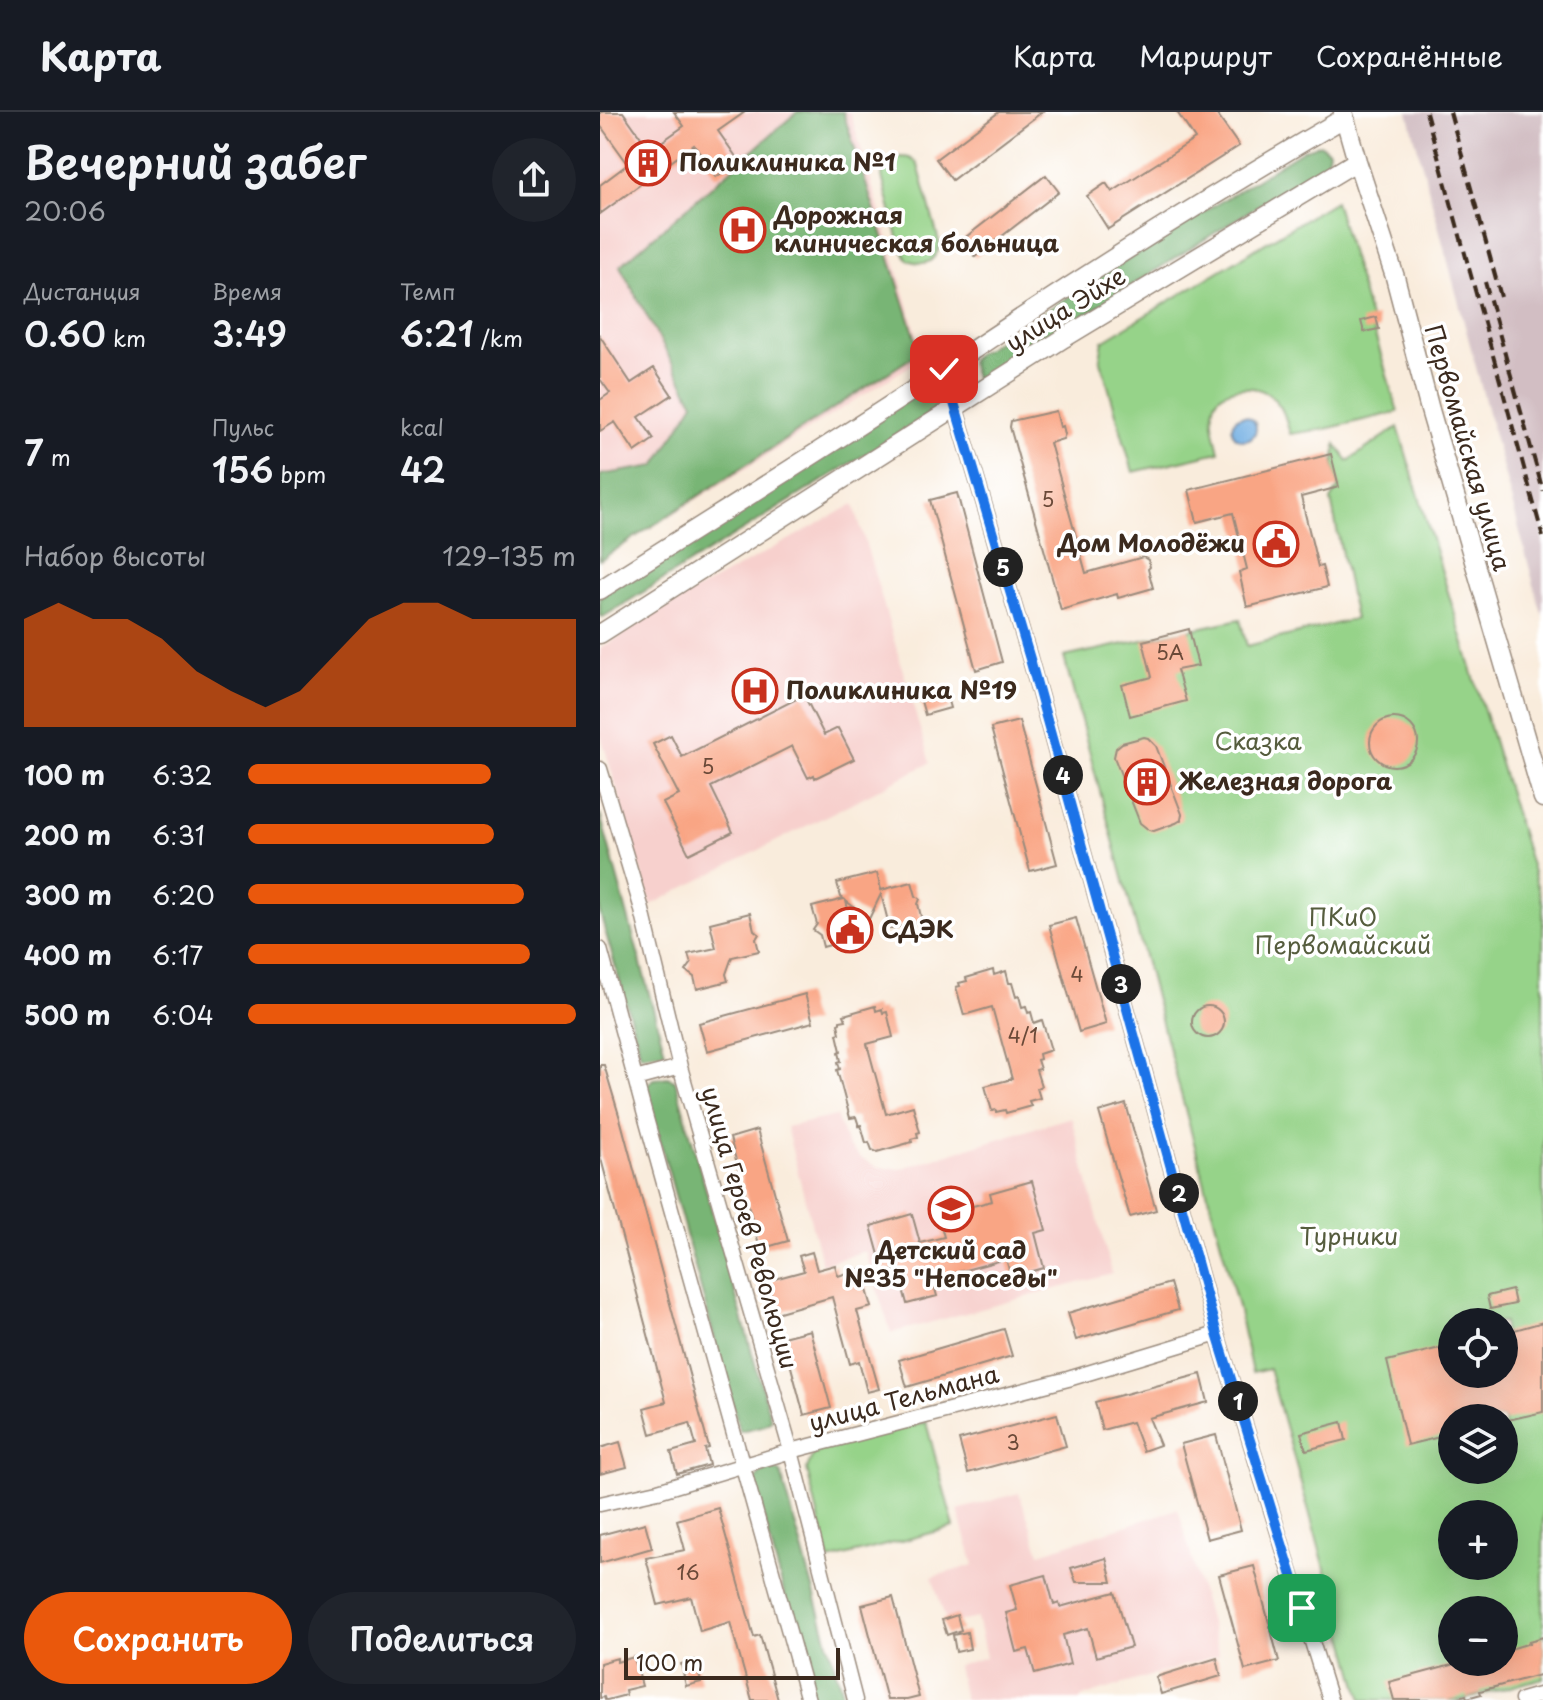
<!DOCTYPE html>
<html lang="ru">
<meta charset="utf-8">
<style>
body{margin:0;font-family:"Playpen Sans",sans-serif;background:#20242c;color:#f1f3f6;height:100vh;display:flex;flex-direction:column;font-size:30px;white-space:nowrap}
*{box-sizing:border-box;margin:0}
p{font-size:26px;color:#9ea1a6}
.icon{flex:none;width:44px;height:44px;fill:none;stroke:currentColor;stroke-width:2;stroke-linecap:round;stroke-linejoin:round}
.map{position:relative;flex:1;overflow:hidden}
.details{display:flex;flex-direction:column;background:#171b24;width:600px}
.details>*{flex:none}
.fabs{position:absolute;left:838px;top:1196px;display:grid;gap:16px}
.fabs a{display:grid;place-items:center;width:80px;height:80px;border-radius:50%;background:#171b24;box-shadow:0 8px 32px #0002;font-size:40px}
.scale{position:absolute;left:24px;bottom:20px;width:216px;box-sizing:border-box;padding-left:8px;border:4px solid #3b2a1e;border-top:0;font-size:22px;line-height:28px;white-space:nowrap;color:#3b2a1e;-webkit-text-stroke:6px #fff;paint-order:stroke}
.pin{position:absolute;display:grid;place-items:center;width:68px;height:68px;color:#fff;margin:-34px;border-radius:16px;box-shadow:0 4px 12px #0006}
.km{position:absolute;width:40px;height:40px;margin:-20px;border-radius:50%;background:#222;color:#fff;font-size:22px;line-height:40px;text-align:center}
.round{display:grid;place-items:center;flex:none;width:84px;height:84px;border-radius:42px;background:#20242c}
.summary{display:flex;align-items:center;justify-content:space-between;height:136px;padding:0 24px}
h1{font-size:44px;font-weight:600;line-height:60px}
.stats{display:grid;grid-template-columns:repeat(3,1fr);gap:12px;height:136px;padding:8px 24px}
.stats div{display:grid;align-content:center}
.stats b{font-size:34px;font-weight:600}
.stats small{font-size:22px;font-weight:400}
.stats p{font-size:22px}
.chart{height:224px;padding:16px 24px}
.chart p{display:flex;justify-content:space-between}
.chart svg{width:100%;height:144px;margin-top:8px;fill:#ea580c;opacity:.7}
.primary-button{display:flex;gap:16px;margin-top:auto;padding:16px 24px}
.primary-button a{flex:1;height:92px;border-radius:48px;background:#ea580c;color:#fff;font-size:32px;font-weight:600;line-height:92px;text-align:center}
.primary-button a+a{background:#20242c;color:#f1f3f6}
ul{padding:0 24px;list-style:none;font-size:26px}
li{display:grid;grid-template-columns:128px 96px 1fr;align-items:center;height:60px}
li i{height:20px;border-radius:10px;background:#ea580c}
header{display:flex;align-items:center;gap:48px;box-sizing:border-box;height:112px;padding:0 40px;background:#171b24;border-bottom:2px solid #363941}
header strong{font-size:38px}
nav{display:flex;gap:44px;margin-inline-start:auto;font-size:28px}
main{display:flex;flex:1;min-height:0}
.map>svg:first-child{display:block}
.built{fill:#f7d0cd}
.industrial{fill:#d2bec3}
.green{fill:#96d389;stroke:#687e54;stroke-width:2;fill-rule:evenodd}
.forest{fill:#78b575;stroke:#5a704a;stroke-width:2}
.water{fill:#70ade2;stroke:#566c80;stroke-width:2}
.building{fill:#f9a584}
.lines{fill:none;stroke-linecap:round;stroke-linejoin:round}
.minor-casing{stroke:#9a8b7d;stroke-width:17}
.major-casing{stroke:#9a8b7d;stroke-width:21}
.minor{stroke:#fff;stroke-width:14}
.major{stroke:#fff;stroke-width:18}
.rail{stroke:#3b2a1e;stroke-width:4;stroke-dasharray:12 6;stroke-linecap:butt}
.route-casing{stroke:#fff;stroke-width:16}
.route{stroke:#1a73e8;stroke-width:10}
.labels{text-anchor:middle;stroke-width:7;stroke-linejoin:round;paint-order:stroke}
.number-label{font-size:20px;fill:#6a4938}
.poi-label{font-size:24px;font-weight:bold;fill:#3b2a1e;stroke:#fff;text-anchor:start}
.street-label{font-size:24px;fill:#3b2a1e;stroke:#fff}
.park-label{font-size:24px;fill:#565d3e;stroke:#fff}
</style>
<header>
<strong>Карта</strong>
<nav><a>Карта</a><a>Маршрут</a><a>Сохранённые</a></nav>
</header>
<main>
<section class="details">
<div class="summary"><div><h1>Вечерний забег</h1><p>20:06</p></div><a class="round"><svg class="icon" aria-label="share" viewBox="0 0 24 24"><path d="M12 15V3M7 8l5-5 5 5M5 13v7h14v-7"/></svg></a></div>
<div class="stats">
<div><p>Дистанция</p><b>0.60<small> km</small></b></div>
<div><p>Время</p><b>3:49</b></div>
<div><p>Темп</p><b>6:21<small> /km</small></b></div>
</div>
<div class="stats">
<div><b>7<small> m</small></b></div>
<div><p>Пульс</p><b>156<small> bpm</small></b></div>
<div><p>kcal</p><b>42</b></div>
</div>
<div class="chart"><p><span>Набор высоты</span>129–135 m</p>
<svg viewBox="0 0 160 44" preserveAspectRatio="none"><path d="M0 44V11L10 6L20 11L30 11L40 17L50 27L60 33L70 38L80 33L90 22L100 11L110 6L120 6L130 11L140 11L150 11L160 11V44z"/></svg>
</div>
<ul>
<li><b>100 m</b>6:32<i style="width:74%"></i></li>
<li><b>200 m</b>6:31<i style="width:75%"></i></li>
<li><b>300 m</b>6:20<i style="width:84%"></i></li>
<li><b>400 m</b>6:17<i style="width:86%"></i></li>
<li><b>500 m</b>6:04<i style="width:100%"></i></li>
</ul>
<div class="primary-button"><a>Сохранить</a><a>Поделиться</a></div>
</section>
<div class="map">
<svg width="943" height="1588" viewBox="0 0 943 1588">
<rect width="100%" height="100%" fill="#fff"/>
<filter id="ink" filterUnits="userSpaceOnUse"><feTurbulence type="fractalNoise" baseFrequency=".0125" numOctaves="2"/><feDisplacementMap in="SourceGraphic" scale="16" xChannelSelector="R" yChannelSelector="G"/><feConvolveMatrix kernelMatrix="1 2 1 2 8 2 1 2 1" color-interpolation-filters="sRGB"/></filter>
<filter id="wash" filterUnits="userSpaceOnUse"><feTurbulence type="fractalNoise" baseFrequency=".006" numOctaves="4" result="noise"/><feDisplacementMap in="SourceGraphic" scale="32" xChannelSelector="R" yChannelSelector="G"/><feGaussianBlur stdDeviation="1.8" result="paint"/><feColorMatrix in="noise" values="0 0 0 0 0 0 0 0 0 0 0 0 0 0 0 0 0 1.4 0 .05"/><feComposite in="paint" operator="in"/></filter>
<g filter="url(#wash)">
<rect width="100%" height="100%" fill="#f9ecdc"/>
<!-- built -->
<path class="built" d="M 0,0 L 250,0 L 324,245 L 0,448 Z
M 254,392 L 330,651 L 51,793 L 0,620 L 0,537 L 61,498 Z
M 236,1004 L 248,1034 L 261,1046 L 277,1055 L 299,1057 L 471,1005 L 512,1162 L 291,1221 L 265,1139 L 222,1152 L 186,1015 Z
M 419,1381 L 440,1441 L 578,1397 L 619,1543 L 481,1585 L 481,1588 L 364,1588 L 357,1554 L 386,1545 L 377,1506 L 347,1512 L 332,1465 L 374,1453 L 358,1398 Z"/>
<!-- industrial -->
<path class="industrial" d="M 808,0 L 943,0 L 943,504 L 938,488 Z"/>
<!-- green -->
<path class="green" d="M 297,45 C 306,45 313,45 318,53 L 340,133 C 334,152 326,154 308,148 L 301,136 L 282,65 C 283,54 287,48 297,45 Z
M 735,89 L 798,300 L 725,317 L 690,322 C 687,312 685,300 679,293 C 676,289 670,282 665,280 C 651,273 622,274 615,291 C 609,306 616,325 619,340 L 533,360 L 500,246 L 503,229 Z
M 798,315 L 943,793 L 943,1566 L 863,1588 L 762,1588 L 669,1257 L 652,1261 L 638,1195 L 464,545 L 640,507 L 647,534 L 755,507 L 731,388 L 739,375 L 734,353 L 736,332 L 748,349 ZM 852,1210 L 904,1210 L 904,1262 L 852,1262 ZM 852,1306 L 904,1306 L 904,1358 L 852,1358 ZM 852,1402 L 904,1402 L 904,1454 L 852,1454 ZM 852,1498 L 904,1498 L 904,1550 L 852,1550 Z
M 326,1310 L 354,1415 L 229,1448 L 207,1358 L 214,1338 Z"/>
<!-- forest -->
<path class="forest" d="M 197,0 L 243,0 L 320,240 L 0,448 L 0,363 L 55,354 L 94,291 L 20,154 Z
M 720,32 L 729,39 L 727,50 L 390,263 L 375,266 L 370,250 L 375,243 L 705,37 Z
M 324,275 L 331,280 L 337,290 L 333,300 L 3,505 L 0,504 L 0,484 Z
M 0,702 L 65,940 L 41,943 L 0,801 Z
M 67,965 L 75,968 L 171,1308 L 162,1314 L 140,1319 L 45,974 L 54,967 Z
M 168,1358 L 177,1358 L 181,1361 L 244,1588 L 213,1588 L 156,1377 L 155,1368 L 161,1361 Z"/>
<!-- water -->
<path class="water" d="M632 316a12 12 0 1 1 24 0a12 12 0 1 1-24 0Z"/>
<g id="blocks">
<!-- building -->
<path class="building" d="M 0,0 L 23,0 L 50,38 L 84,14 L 74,0 L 145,0 L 118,19 L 139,49 L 116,65 L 94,33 L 0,102 L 0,73 L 28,52 L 0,13 Z
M 399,0 L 442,0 L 352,68 L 336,47 Z
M 577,0 L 615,0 L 639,34 L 508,117 L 487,84 L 506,71 L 512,80 L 595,27 Z
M 446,63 L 459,80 L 375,145 L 362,128 Z
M 776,205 L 779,217 L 764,220 L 761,209 Z
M 0,224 L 31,271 L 54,256 L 72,283 L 39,305 L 54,327 L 35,340 L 15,310 L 0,319 L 0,288 L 10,281 L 0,267 Z
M 456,299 L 460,315 L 463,314 L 465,322 L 463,327 L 450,331 L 486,461 L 543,445 L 548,448 L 550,455 L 548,457 L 553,476 L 518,486 L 517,482 L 461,498 L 410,315 L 411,309 Z
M 731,342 L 739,375 L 701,385 L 718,455 L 722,454 L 727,475 L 647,495 L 639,460 L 647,457 L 633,401 L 597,410 L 589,378 Z
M 357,381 L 402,550 L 376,558 L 330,388 Z
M 589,517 L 598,554 L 577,558 L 586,589 L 530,604 L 522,573 L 552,565 L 543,529 Z
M 346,582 L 350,596 L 325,603 L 321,589 Z
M 204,583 L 224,623 L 238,616 L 254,647 L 215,666 L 214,663 L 208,666 L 192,634 L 111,675 L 133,720 L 89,742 L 63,691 L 79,683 L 53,632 L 71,623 L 82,645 Z
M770 630a24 24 0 1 1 48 0a24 24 0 1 1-48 0Z
M 419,609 L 457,752 L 430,759 L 391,616 Z
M 544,625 L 548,626 L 556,634 L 582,702 L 581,708 L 576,711 L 554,719 L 549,718 L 540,711 L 514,645 L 516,636 L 522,631 Z
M 277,761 L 281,778 L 312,770 L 316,784 L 320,787 L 318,792 L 322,809 L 290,817 L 281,782 L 269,807 L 246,789 L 255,826 L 223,835 L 220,823 L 213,818 L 217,812 L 212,795 L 244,787 L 241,785 L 237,771 Z
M 150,801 L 154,818 L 159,822 L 156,827 L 159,839 L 132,845 L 126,862 L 128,869 L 97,877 L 94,865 L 86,859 L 91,852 L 88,842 L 116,836 L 110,811 Z
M 476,806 L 506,912 L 479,920 L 449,813 Z
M 393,858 L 394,863 L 406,859 L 409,871 L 412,871 L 416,885 L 419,884 L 422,895 L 426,894 L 428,901 L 431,900 L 434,911 L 442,908 L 451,938 L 439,942 L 440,947 L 437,948 L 440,957 L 436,958 L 441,974 L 437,976 L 440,986 L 429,989 L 431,994 L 406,1001 L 405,998 L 396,1000 L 396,998 L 392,999 L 385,974 L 412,967 L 392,895 L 364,903 L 356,875 L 360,874 L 359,871 L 367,869 L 366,866 Z
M 205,882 L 213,910 L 107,939 L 99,911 Z
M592 910a16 16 0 1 1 32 0a16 16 0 1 1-32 0Z
M 275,894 L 276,899 L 282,897 L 283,901 L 287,900 L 293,925 L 267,932 L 286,1002 L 313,994 L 320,1020 L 317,1021 L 318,1025 L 311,1027 L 312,1030 L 277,1040 L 272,1038 L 269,1030 L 266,1031 L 261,1013 L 259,1014 L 256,1005 L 250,1006 L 237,958 L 240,957 L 238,950 L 241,949 L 239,940 L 241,939 L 237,922 L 240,921 L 238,912 L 240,911 L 240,909 L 246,908 L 244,903 Z
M 0,953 L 4,953 L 21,1010 L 109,1336 L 105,1337 L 109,1353 L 77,1362 L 71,1340 L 96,1333 L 90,1311 L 51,1322 L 44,1296 L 66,1290 L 0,1043 Z
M 526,992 L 556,1098 L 530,1105 L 499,1000 Z
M 157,1018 L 188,1129 L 160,1137 L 130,1026 Z
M 432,1069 L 446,1118 L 435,1121 L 444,1156 L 411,1165 L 406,1147 L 332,1167 L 337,1184 L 307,1192 L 298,1157 L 284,1161 L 271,1114 L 312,1102 L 320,1131 L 344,1125 L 338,1103 L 392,1089 L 390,1081 Z
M 212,1140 L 217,1158 L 235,1153 L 238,1164 L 261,1157 L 272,1195 L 257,1199 L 279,1277 L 267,1280 L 259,1249 L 250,1252 L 232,1185 L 176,1201 L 167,1169 L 204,1159 L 199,1144 Z
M 570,1171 L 578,1198 L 476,1228 L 468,1201 Z
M 912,1178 L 915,1192 L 890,1197 L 887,1184 Z
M 943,1210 L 943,1300 L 904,1309 L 904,1306 L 852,1306 L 852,1322 L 807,1333 L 787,1249 L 852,1233 L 852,1262 L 904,1262 L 904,1221 Z
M 404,1217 L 412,1244 L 307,1275 L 299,1248 Z
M 210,1218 L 231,1296 L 204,1303 L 183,1225 Z
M 601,1262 L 608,1290 L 549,1306 L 560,1333 L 543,1339 L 532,1310 L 502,1318 L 495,1290 Z
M 457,1302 L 466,1334 L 368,1361 L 359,1328 Z
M 742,1310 L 746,1328 L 706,1338 L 701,1321 Z
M 616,1323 L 641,1418 L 607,1427 L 581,1332 Z
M 20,1330 L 27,1355 L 0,1362 L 0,1336 Z
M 118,1396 L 154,1525 L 160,1523 L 178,1588 L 152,1588 L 130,1510 L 100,1519 L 91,1485 L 58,1493 L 46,1446 L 85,1438 L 77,1408 Z
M 45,1411 L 52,1436 L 0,1451 L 0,1423 Z
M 506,1446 L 512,1470 L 476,1470 L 471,1456 Z
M 654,1454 L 679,1549 L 645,1558 L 619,1463 Z
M 446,1463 L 454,1493 L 459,1491 L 460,1495 L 515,1480 L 531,1535 L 496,1545 L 488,1516 L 463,1523 L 470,1552 L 435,1562 L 428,1537 L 416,1540 L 406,1501 L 417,1498 L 410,1473 Z
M 293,1485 L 319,1585 L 307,1588 L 287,1588 L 262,1493 Z
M 357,1503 L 361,1518 L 347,1523 L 342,1508 Z
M 367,1520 L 370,1537 L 356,1540 L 353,1523 Z
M 943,1525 L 943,1562 L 880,1579 L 881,1582 L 867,1586 L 866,1583 L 849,1588 L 794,1588 L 789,1570 L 863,1550 L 904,1550 L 904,1539 L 930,1531 L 929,1529 Z
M 34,1545 L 42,1574 L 25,1578 L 26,1583 L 7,1588 L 5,1588 L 4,1585 L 0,1586 L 0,1551 L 17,1546 L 17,1550 Z
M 617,1546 L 621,1564 L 561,1582 L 556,1565 Z
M 95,1548 L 101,1570 L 86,1574 L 81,1552 Z"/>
</g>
</g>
<g filter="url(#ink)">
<use href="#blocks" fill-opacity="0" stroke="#9a8b7d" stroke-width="2"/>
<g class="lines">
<!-- minor casing -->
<g class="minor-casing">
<path id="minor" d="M 344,257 L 430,547 L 617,1222 L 730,1588
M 0,657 L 41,794 L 80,955 L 191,1339 L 255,1588
M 0,837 L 45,1003 L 208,1588
M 35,967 L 80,955
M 0,1392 L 58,1379 L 191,1339 L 468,1267 L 617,1222
M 922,1588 L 943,1582"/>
</g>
<!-- major casing -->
<g class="major-casing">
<path id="major" d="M 743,0 L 757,49 L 795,165 L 830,298 L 943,686
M 0,478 C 111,407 223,338 333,265 C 467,174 604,87 744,6
M 0,522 L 464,226 L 757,49"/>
</g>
<!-- minor -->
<use href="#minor" class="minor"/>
<!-- major -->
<use href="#major" class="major"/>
<!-- rail -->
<path class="rail" d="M 826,0 L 943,425
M 850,0 L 901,185
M 885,170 L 943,379"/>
</g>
</g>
<g class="lines" filter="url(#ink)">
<!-- route casing -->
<g class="route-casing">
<path id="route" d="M 344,257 L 430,547 L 617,1222 L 702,1496"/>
</g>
<!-- route -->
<use href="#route" class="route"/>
</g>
<!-- icons -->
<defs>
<g id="building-ring" transform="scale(2.3)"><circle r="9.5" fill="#fff" stroke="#c8321e" stroke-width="1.5"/><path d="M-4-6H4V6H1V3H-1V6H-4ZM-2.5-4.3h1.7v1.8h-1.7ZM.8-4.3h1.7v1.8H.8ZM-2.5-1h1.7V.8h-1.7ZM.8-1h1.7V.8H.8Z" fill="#c8321e"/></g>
<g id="hospital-ring" transform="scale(2.3)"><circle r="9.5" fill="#fff" stroke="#c8321e" stroke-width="1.5"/><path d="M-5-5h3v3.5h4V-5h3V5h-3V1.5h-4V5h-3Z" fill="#c8321e"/></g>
<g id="civic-ring" transform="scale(2.3)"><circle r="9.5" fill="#fff" stroke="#c8321e" stroke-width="1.5"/><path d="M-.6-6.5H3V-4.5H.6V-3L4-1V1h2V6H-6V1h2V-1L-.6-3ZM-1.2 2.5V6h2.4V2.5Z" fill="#c8321e"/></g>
<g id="school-ring" transform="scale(2.3)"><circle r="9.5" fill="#fff" stroke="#c8321e" stroke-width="1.5"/><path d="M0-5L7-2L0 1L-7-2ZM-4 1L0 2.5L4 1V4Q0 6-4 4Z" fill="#c8321e"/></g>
</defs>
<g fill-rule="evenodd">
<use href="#building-ring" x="48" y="51"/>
<use href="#hospital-ring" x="143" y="118"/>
<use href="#civic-ring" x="676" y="432"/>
<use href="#hospital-ring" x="155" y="579"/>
<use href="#building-ring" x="547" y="670"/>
<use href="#civic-ring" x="250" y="818"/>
<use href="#school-ring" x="351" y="1097"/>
</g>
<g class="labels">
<!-- number labels -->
<g class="number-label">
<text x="448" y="395">5</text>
<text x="570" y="548">5А</text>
<text x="108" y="662">5</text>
<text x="477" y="870">4</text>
<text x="423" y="931">4/1</text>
<text x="413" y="1338">3</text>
<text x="88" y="1468">16</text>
</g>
<!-- poi labels -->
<g class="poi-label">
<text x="79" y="59">Поликлиника №1</text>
<text x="174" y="112">Дорожная<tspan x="174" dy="28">клиническая больница</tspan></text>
<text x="645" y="440" text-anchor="end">Дом Молодёжи</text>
<text x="186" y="587">Поликлиника №19</text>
<text x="578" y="678">Железная дорога</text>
<text x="281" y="826">СДЭК</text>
<text x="351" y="1147" text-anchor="middle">Детский сад<tspan x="351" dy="28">№35 "Непоседы"</tspan></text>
</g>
<!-- street labels -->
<g class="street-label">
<text transform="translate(466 198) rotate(-32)" y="8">улица Эйхе</text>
<text transform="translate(867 336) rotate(74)" y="8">Первомайская улица</text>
<text transform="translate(149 1116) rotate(74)" y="8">улица Героев Революции</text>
<text transform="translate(304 1287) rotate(-15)" y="8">улица Тельмана</text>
</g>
<!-- park labels -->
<g class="park-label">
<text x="658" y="638">Сказка</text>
<text x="743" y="814">ПКиО<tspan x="743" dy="28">Первомайский</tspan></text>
<text x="749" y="1133">Турники</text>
</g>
</g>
</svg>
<div class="fabs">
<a><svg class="icon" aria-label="locate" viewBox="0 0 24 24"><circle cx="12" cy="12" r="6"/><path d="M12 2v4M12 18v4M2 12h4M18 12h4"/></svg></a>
<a><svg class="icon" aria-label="layers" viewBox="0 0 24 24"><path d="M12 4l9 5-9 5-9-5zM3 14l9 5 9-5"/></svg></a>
<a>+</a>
<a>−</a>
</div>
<div class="scale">100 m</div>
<div class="pin" style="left:702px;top:1496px;background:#1e9e55"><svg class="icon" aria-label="arrive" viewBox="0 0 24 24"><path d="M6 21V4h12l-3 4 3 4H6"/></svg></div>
<div class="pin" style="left:344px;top:257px;background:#d93025"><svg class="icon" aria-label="check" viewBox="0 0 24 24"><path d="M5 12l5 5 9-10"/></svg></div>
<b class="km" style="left:638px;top:1289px">1</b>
<b class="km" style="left:579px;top:1081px">2</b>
<b class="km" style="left:521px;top:872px">3</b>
<b class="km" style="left:463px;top:663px">4</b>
<b class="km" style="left:403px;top:455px">5</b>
</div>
</main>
